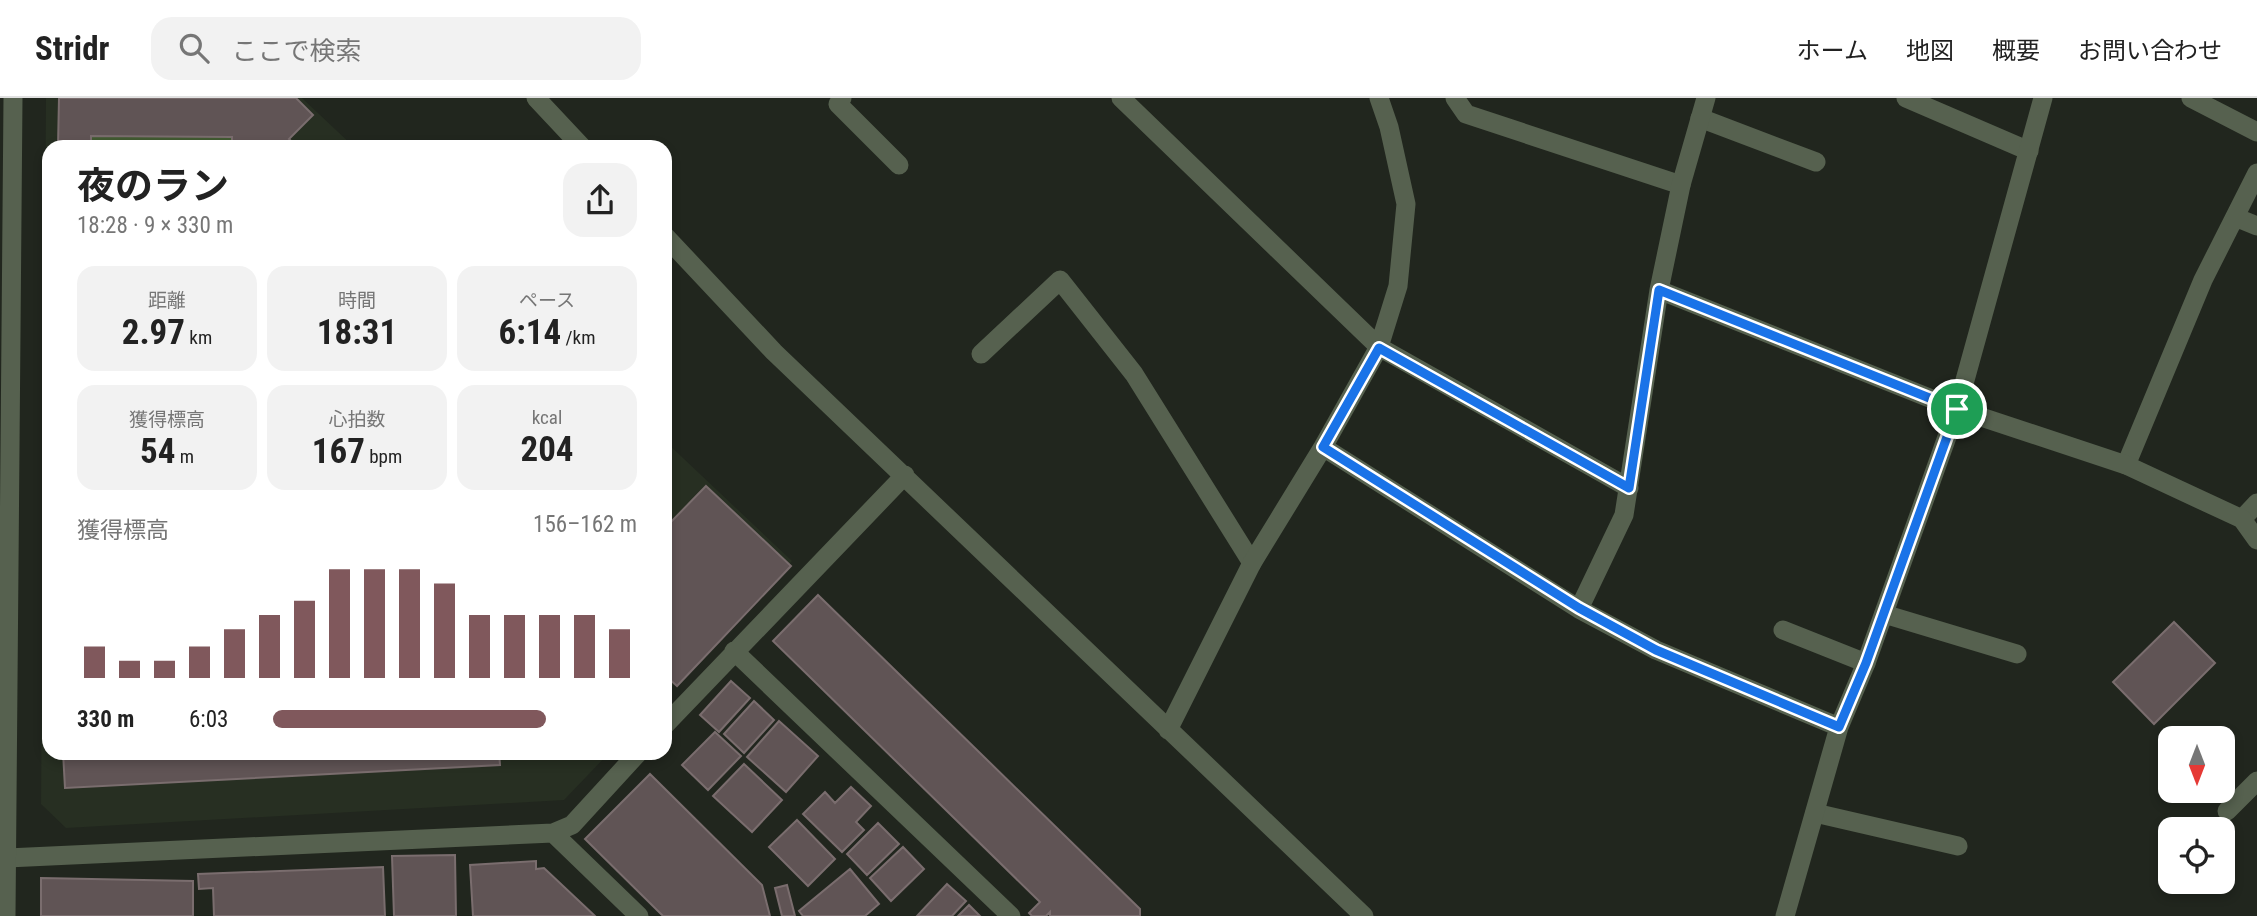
<!DOCTYPE html>
<html lang="ja">
<meta charset="utf-8">
<style>
body{margin:0;font-family:"Roboto Condensed","Noto Sans JP",sans-serif;background:#f2f2f2;color:#222;height:100vh;display:flex;flex-direction:column;font-size:26px;white-space:nowrap}
*{box-sizing:border-box;margin:0}
p{font-size:23px;color:#767676}
.icon{flex:none;width:38px;height:38px;fill:none;stroke:currentColor;stroke-width:2;stroke-linecap:round;stroke-linejoin:round}
.map{position:relative;flex:1;overflow:hidden}
.side{position:absolute;left:42px;top:42px;width:630px;height:620px;display:flex;flex-direction:column;background:#fff;border-radius:21px;box-shadow:0 4px 10px #0003}
.side>*{flex:none}
.needle{width:46px;rotate:180deg}
.controls{position:absolute;left:2158px;top:628px;display:grid;gap:14px}
.controls a{display:grid;place-items:center;width:77px;height:77px;border-radius:14px;background:#fff;box-shadow:0 4px 10px #0003;font-size:35px}
.pin{position:absolute;display:grid;place-items:center;width:60px;height:60px;color:#fff;margin:-30px;border:4px solid #fff;border-radius:50%;box-shadow:0 2px 7px #0007}
.round{display:grid;place-items:center;flex:none;width:74px;height:74px;border-radius:21px;background:#f2f2f2}
.overview{display:flex;align-items:center;justify-content:space-between;height:119px;padding:0 35px}
h1{font-size:38px;font-weight:700;line-height:52px}
.figures{display:grid;grid-template-columns:repeat(3,1fr);gap:10px;height:119px;padding:7px 35px}
.figures div{display:grid;align-content:center;border-radius:18px;background:#f2f2f2;text-align:center}
.figures b{font-size:35px;font-weight:700}
.figures small{font-size:19px;font-weight:400}
.figures p{font-size:19px}
.chart{height:196px;padding:14px 35px}
.chart p{display:flex;justify-content:space-between}
.chart svg{width:100%;height:126px;margin-top:7px;stroke:#80585c;stroke-width:6}
ul{padding:0 35px;list-style:none;font-size:23px}
li{display:grid;grid-template-columns:112px 84px 1fr;align-items:center;height:52px}
li i{height:18px;border-radius:9px;background:#80585c}
header{display:flex;align-items:center;gap:42px;box-sizing:border-box;height:98px;padding:0 35px;background:#fff;border-bottom:2px solid #e0e0e0}
header strong{font-size:33px}
nav{display:flex;gap:38px;margin-inline-start:auto;font-size:24px}
.search{width:490px;height:63px;background:#f2f2f2;display:flex;align-items:center;gap:18px;box-sizing:border-box;padding:0 24px;border-radius:21px;color:#767676;font-size:26px}
.map>svg:first-child{display:block}
.built{fill:#272f22}
.water{fill:#425a31}
.building{fill:#605455;stroke:#7a6d6e;stroke-width:2}
.lines{fill:none;stroke-linecap:round;stroke-linejoin:round}
.service{stroke:#56614f;stroke-width:19}
.minor{stroke:#56614f;stroke-width:19}
.tertiary{stroke:#56614f;stroke-width:19}
.route-casing{stroke:#fff;stroke-width:14}
.route{stroke:#1a73e8;stroke-width:9}
</style>
<header>
<strong>Stridr</strong>
<div class="search"><svg class="icon" aria-label="search" viewBox="0 0 24 24"><circle cx="10" cy="10" r="6"/><path d="M15 15l6 6"/></svg>ここで検索</div>
<nav><a>ホーム</a><a>地図</a><a>概要</a><a>お問い合わせ</a></nav>
</header>
<div class="map">
<svg width="2257" height="818" viewBox="0 0 2257 818">
<rect width="100%" height="100%" fill="#21261e"/>
<!-- built -->
<path class="built" d="M 46,0 L 302,0 L 354,49 L 49,49 L 49,654 L 609,655 L 564,702 L 66,730 L 41,706 Z
M 665,343 L 792,463 L 665,596 Z"/>
<!-- water -->
<path class="water" d="M 91,38 L 232,39 L 232,49 L 91,49 Z"/>
<!-- building -->
<path class="building" d="M 59,0 L 296,0 L 313,17 L 289,41 L 297,49 L 232,49 L 232,39 L 91,38 L 91,49 L 58,49 Z
M 706,388 L 791,468 L 677,588 L 665,577 L 665,430 Z
M 818,497 L 1140,811 L 1140,818 L 1050,818 L 1050,814 L 1046,818 L 1032,818 L 1029,815 L 1040,804 L 773,543 Z
M 2174,524 L 2215,565 L 2154,626 L 2113,584 Z
M 731,583 L 750,600 L 719,634 L 700,617 Z
M 754,603 L 774,622 L 744,655 L 724,636 Z
M 779,623 L 818,658 L 786,694 L 747,659 Z
M 715,634 L 741,658 L 708,692 L 682,667 Z
M 63,654 L 499,654 L 500,667 L 65,690 Z
M 744,666 L 782,702 L 752,734 L 713,698 Z
M 650,676 L 762,787 L 770,818 L 663,818 L 585,741 Z
M 851,689 L 871,708 L 856,724 L 864,732 L 842,754 L 803,716 L 825,694 L 835,705 Z
M 797,722 L 835,761 L 808,788 L 769,749 Z
M 878,725 L 899,746 L 867,777 L 847,756 Z
M 903,749 L 924,771 L 891,803 L 870,780 Z
M 455,757 L 456,818 L 394,818 L 392,758 Z
M 536,763 L 536,771 L 544,770 L 595,818 L 473,818 L 470,767 Z
M 383,769 L 385,818 L 214,818 L 213,790 L 199,791 L 198,776 Z
M 850,771 L 879,806 L 865,818 L 803,818 L 799,813 Z
M 41,780 L 193,783 L 193,818 L 41,818 Z
M 947,786 L 966,803 L 952,818 L 917,818 Z
M 787,787 L 795,818 L 782,818 L 775,790 Z
M 969,807 L 980,818 L 958,818 Z"/>
<g class="lines">
<!-- service -->
<path class="service" d="M 842,0 L 838,6 L 899,67
M 1455,0 L 1466,16 L 1681,87
M 1906,0 L 2029,53
M 1700,20 L 1816,64
M 2235,119 L 2257,128
M 981,256 L 1060,182 L 1134,276 L 1252,465
M 2126,367 L 2203,182 L 2257,75
M 2242,421 L 2257,405
M 1884,516 L 2017,556
M 1783,532 L 1866,565
M 2227,713 L 2257,683
M 1815,715 L 1958,748"/>
<!-- minor -->
<path class="minor" d="M 536,0 L 582,49
M 1121,0 L 1379,249 L 1629,390
M 2191,0 L 2257,34
M 665,138 L 774,254 L 1364,818
M 1659,192 L 1957,311 L 2126,367 L 2242,421 L 2257,442
M 1323,349 L 1579,511 L 1656,552 L 1839,629
M 1579,511 L 1624,417 L 1659,192 L 1681,87 L 1706,0
M 734,553 L 1011,818
M 665,627 L 905,377
M 1168,632 L 1252,465 L 1323,349 L 1379,249 L 1398,188 L 1406,106 L 1389,29 L 1379,0
M 553,735 L 639,818
M 7,760 L 553,735 L 572,727 L 639,654
M 1785,818 L 1839,629 L 1866,565 L 1957,311 L 2043,0"/>
<!-- tertiary -->
<path class="tertiary" d="M 6,818 L 13,0"/>
</g>
<g class="lines">
<!-- route casing -->
<g class="route-casing">
<path id="route" d="M 1659,192 L 1957,311 L 1866,565 L 1839,629 L 1656,552 L 1579,510 L 1323,349 L 1379,250 L 1629,390 Z"/>
</g>
<!-- route -->
<use href="#route" class="route"/>
</g>
</svg>
<div class="controls">
<a><svg class="needle" viewBox="-14 -14 28 28"><path d="M0-13l5 13h-10z" fill="#e53935"/><path d="M0 13l5-13h-10z" fill="#767676"/></svg></a>
<a><svg class="icon" aria-label="locate" viewBox="0 0 24 24"><circle cx="12" cy="12" r="6"/><path d="M12 2v4M12 18v4M2 12h4M18 12h4"/></svg></a>
</div>
<div class="pin" style="left:1957px;top:311px;background:#1e9e55"><svg class="icon" aria-label="arrive" viewBox="0 0 24 24"><path d="M6 21V4h12l-3 4 3 4H6"/></svg></div>
<section class="side">
<div class="overview"><div><h1>夜のラン</h1><p>18:28 · 9 × 330 m</p></div><a class="round"><svg class="icon" aria-label="share" viewBox="0 0 24 24"><path d="M12 15V3M7 8l5-5 5 5M5 13v7h14v-7"/></svg></a></div>
<div class="figures">
<div><p>距離</p><b>2.97<small> km</small></b></div>
<div><p>時間</p><b>18:31</b></div>
<div><p>ペース</p><b>6:14<small> /km</small></b></div>
</div>
<div class="figures">
<div><p>獲得標高</p><b>54<small> m</small></b></div>
<div><p>心拍数</p><b>167<small> bpm</small></b></div>
<div><p>kcal</p><b>204</b></div>
</div>
<div class="chart"><p><span>獲得標高</span>156–162 m</p>
<svg viewBox="0 0 160 44" preserveAspectRatio="none"><path d="M5 44V33M15 44V38M25 44V38M35 44V33M45 44V27M55 44V22M65 44V17M75 44V6M85 44V6M95 44V6M105 44V11M115 44V22M125 44V22M135 44V22M145 44V22M155 44V27"/></svg>
</div>
<ul>
<li><b>330 m</b>6:03<i style="width:75%"></i></li>
</ul>
</section>
</div>
